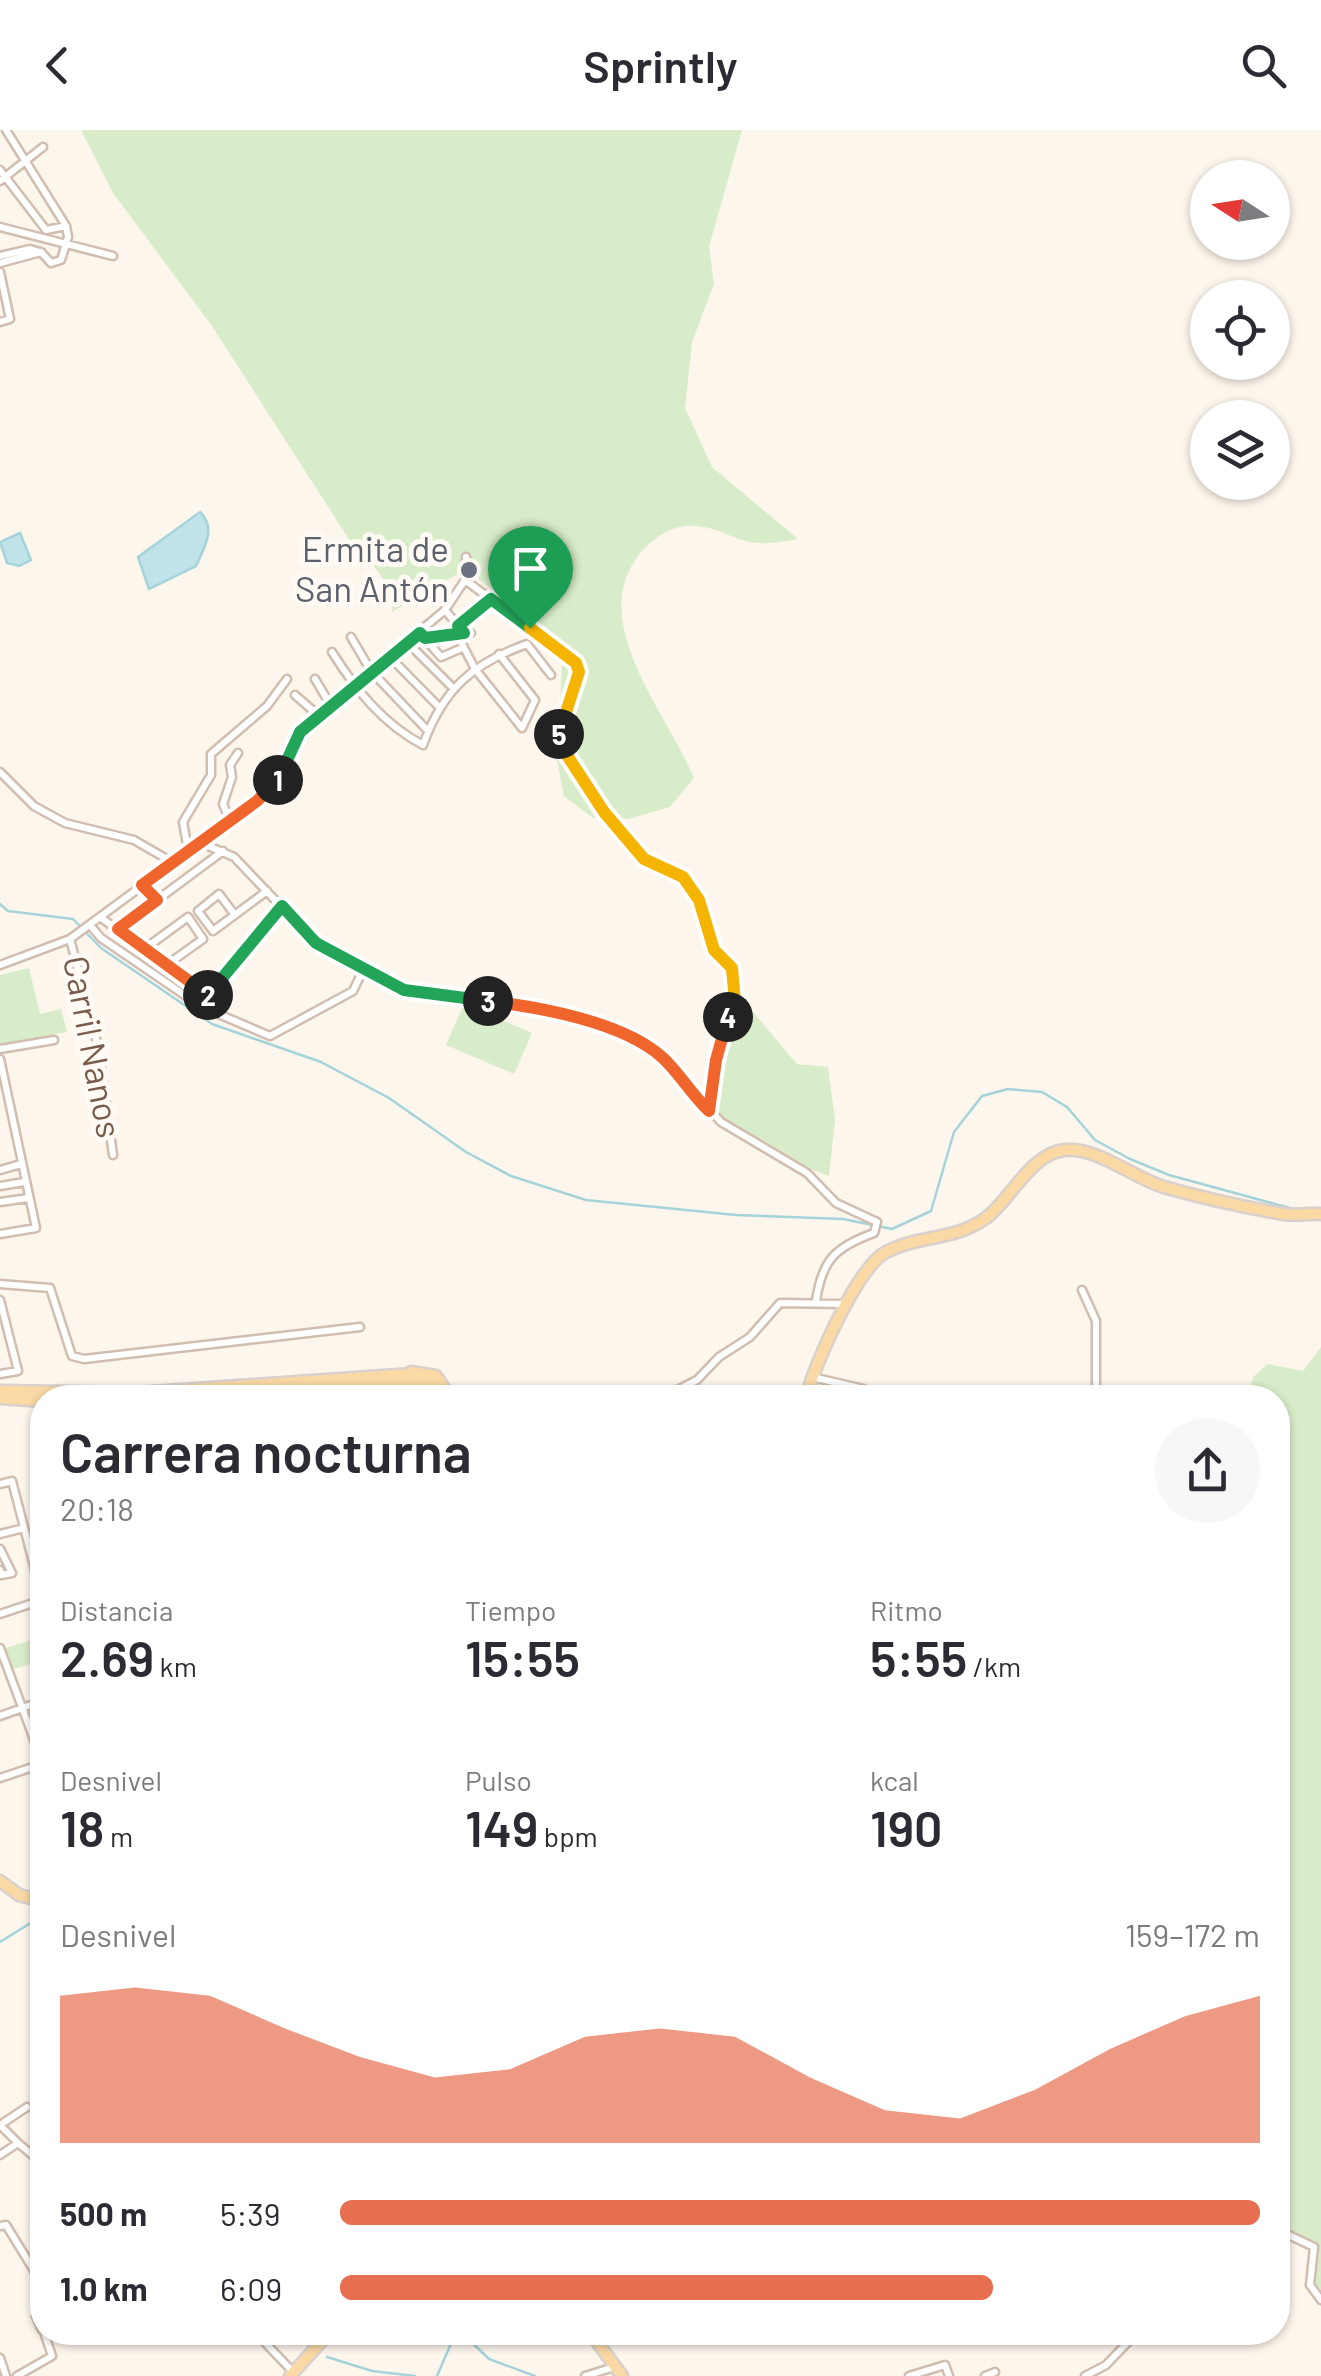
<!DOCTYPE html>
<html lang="es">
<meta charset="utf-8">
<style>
body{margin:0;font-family:Barlow,sans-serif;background:#f7f7f7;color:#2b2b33;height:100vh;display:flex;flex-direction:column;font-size:38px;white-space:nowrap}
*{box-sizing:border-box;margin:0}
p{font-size:32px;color:#7c7c81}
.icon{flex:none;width:55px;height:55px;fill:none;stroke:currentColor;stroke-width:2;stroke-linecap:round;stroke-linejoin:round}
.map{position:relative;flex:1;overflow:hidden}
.panel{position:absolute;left:30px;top:1255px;width:1260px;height:960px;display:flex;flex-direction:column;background:#fff;border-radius:40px;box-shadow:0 2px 8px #0004}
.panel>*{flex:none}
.needle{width:65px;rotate:282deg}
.controls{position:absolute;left:1190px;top:30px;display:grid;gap:20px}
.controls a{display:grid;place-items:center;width:100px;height:100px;border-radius:50%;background:#fff;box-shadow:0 2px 8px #0004;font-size:50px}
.pin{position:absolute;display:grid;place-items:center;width:85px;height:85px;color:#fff;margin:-102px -42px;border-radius:50% 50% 50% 0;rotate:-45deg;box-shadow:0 0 10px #0007}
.pin .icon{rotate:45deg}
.km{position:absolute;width:50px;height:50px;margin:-25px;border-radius:50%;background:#222;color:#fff;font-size:28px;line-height:50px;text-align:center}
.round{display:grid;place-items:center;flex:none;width:105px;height:105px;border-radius:52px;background:#f7f7f7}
.head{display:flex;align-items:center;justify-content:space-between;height:170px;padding:0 30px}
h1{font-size:55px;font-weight:600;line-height:75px}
.figures{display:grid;grid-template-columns:repeat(3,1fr);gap:15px;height:170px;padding:10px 30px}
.figures div{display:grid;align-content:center}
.figures b{font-size:50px;font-weight:600}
.figures small{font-size:28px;font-weight:400}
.figures p{font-size:28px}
.chart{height:280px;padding:20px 30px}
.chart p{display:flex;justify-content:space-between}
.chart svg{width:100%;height:180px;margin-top:10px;fill:#e76f51;opacity:.7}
ul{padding:0 30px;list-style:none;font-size:32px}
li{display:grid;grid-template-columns:160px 120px 1fr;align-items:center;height:75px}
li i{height:25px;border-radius:12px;background:#e76f51}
header{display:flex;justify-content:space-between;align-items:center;height:130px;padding:0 30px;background:#fff;font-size:45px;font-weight:600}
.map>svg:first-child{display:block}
.green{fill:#d8ecc9}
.water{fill:#bfe3e8;stroke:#a5d3da;stroke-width:2.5}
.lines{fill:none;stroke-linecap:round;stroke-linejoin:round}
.stream{stroke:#a5d3da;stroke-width:2.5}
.minor-casing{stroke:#d1beb0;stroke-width:11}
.major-casing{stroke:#dad1cd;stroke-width:15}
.minor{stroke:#fff;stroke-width:6}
.major{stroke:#fbd9a5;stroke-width:10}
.split-1-casing{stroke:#fff;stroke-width:20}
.split-2-casing{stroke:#fff;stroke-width:20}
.split-3-casing{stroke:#fff;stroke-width:20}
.split-4-casing{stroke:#fff;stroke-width:20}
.split-5-casing{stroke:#fff;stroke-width:20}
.split-6-casing{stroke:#fff;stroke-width:20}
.split-1{stroke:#22a559;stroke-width:12}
.split-2{stroke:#f0652b;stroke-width:12}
.split-3{stroke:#22a559;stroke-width:12}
.split-4{stroke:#f0652b;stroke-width:12}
.split-5{stroke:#f5b400;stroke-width:12}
.split-6{stroke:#f5b400;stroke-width:12}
.worship-dot{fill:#6b7280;stroke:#fffaf3;stroke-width:4}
.labels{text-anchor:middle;stroke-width:10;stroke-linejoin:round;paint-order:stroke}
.worship-label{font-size:35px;fill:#5b616d;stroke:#fffaf3;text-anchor:end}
.street-label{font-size:35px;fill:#7a5c4d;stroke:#fffaf3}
</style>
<header><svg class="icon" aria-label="back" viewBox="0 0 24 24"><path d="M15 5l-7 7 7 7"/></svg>Sprintly<svg class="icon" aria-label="search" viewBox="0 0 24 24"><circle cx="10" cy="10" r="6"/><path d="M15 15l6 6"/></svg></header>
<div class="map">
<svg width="1321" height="2246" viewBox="0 0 1321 2246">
<rect width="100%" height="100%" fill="#fdf6ec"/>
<!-- green -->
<path class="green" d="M 81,0 L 742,0 L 709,117 L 714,154 L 692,212 L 685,278 L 712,337 L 798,409 C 785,411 771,414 759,413 C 734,412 715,393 685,396 C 664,399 647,413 636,429 C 589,495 668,585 694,648 L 670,677 L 629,689 L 593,688 L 564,666 L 557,630 L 563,515 L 466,439 L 392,482 L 394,465 L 363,420 L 352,414 L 212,196 L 113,63 Z
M 29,838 L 40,884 L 61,879 L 67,902 L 0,915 L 0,845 Z
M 464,874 L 532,903 L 514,944 L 446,915 Z
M 736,882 L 753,882 L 797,934 L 828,937 L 835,990 L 829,1046 L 789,1031 L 713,981 L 725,898 Z
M 1321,1217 L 1321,2168 L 1313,2155 L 1315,2114 L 1278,2097 L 1278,1268 L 1246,1268 L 1254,1246 L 1268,1234 L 1303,1241 Z
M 42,1507 L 42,1531 L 10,1540 L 2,1519 Z"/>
<!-- water -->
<path class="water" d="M 200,382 C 217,398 204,418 196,436 L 149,459 L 138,427 Z
M 20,403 L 31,430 L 19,436 L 7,433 L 0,412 Z"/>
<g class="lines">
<!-- stream -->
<path class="stream" d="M 0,774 L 8,781 L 73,789 L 101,818 L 212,894 L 321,932 L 389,968 L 466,1022 L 511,1046 L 586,1070 L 736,1085 L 843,1089 L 892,1099 L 931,1081 L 954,1002 L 982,966 L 1008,959 L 1042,962 L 1067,977 L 1095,1010 L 1130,1029 L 1169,1045 L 1301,1081
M 0,1757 L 3,1760
M 0,1812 L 42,1786
M 461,2202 L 489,2229 L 535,2246
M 327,2227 L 372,2241 L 415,2246
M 437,2246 L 456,2202"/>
<!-- minor casing -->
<g class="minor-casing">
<path id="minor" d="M 6,0 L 66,96 L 68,107 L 61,130 L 51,133 L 41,122
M 0,40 L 46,100 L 66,96
M 0,51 L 43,17
M 0,97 L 113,126
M 0,126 L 30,119 L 40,122
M 0,133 L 41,122
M 0,142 L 10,189 L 0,192
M 465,450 L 577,533 L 579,541 L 560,592 L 561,617 L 604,682 L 644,729 L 683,747 L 699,770 L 714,820 L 732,838 L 735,872 L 723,895 L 709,981
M 445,480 L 460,498
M 458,496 L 491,469
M 420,503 L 441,527 L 462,518
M 457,504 L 475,539 L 522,598 L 535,570 L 499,524
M 351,507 L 371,541 L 428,601
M 425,507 L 471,503
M 407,512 L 454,559
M 332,522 C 356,560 383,594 423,615 C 443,559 473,533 527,514 L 551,545
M 388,525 L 440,578
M 315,549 L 331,576
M 295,565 L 319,586
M 0,642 L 34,676 L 65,693 L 134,710 L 172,732
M 230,691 L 223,674 L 232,647 L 230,635 L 238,623
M 199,712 L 234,727 L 316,813 L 404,860 L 548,878 L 632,909 L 663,928 L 721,992 L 807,1043 L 836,1073 L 877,1092 L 874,1103 C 835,1117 822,1130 816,1171
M 188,720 L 183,692 L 211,645 L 211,624 L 267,576 L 287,549
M 142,755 L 157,770
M 235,785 L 219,764 L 198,781 L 213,801 L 267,761
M 100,787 L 209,867 L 282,776
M 90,795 L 101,808 L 202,877 L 270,906 L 353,861 L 363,840
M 118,799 L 223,721
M 70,809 L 98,916 L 113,1025
M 147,817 L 188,787 L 203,809 L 168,834
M 0,835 L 70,809 L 257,671 L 278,649 L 300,602 L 445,480 L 465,450 L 466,427
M 0,919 L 54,910
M 0,929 L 36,1098 L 0,1104
M 0,1040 L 21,1034
M 0,1056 L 24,1052
M 0,1072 L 28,1068
M 0,1154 L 50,1158 L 72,1226 L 84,1229 L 360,1197
M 1082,1160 L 1096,1191 L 1096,1255 L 1091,1268
M 0,1170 L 18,1241 L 0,1244
M 812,1247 L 864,1259 L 876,1268
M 662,1268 L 697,1250 L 719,1227 L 750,1207 L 780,1173 L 848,1174
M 0,1354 L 12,1351 L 42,1467
M 0,1404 L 24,1398
M 0,1419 L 12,1443 L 1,1445 L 0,1440
M 0,1484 L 42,1470
M 0,1518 L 42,1631
M 0,1586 L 42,1571
M 0,1648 L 42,1634
M 18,2013 L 0,1995 L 27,1977
M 0,2025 L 18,2013 L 42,2033
M 0,2096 L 6,2095 L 35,2142
M 1278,2100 L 1314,2117 L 1310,2155 L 1321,2170
M 42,2134 L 35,2142 L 42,2159
M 42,2175 L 36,2186 L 42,2200
M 255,2202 L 294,2243
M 0,2228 L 6,2246
M 17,2246 L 52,2226 L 44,2202
M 585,2246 L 614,2237
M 909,2246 L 945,2235 L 949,2246
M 985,2246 L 995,2242
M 1085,2246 L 1106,2235 L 1129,2211 L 1129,2202"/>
</g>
<!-- major casing -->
<g class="major-casing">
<path id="major" d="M 411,1242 L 436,1246 L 451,1268
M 0,1261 L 137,1263 L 412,1244 L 412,1251
M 0,1268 L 42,1271
M 181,1268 L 417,1250 L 433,1255 L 446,1268
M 806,1268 C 814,1235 857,1138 886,1122 C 918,1105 954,1111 986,1088 C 1011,1069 1031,1023 1065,1020 C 1098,1017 1133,1048 1164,1057 C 1202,1068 1244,1077 1283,1084 C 1296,1086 1308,1083 1321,1084
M 0,1751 L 19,1765 L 42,1771
M 590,2202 L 622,2246
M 290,2246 L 330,2202"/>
</g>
<!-- minor -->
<use href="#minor" class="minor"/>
<!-- major -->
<use href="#major" class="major"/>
</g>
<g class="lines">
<!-- split-1 casing -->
<g class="split-1-casing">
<path id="split-1" d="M 278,650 L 300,602 L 420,503 L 425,508 L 464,503 L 458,496 L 491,469 L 530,498"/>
</g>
<!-- split-2 casing -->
<g class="split-2-casing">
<path id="split-2" d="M 208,865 L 118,799 L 157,770 L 142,755 L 257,671 L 278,650"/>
</g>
<!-- split-3 casing -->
<g class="split-3-casing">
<path id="split-3" d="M 208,865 L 282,776 L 316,813 L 404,860 L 488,871"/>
</g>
<!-- split-4 casing -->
<g class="split-4-casing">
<path id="split-4" d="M 488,871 C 539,877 624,892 663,928 C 680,944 692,965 709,981 L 716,930 L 728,887"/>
</g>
<!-- split-5 casing -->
<g class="split-5-casing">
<path id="split-5" d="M 559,604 L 561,616 L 604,682 L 644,729 L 683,747 L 699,770 L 714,820 L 732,838 L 735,872 L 728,887"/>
</g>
<!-- split-6 casing -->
<g class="split-6-casing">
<path id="split-6" d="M 530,498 L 576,533 L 579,542 L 559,604"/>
</g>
<!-- split-1 -->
<use href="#split-1" class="split-1"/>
<!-- split-2 -->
<use href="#split-2" class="split-2"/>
<!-- split-3 -->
<use href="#split-3" class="split-3"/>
<!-- split-4 -->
<use href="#split-4" class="split-4"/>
<!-- split-5 -->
<use href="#split-5" class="split-5"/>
<!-- split-6 -->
<use href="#split-6" class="split-6"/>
</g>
<!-- markers -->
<circle class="worship-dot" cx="469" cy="440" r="10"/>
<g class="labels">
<!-- worship labels -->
<g class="worship-label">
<text x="449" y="432">Ermita de<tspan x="449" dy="40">San Antón</tspan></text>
</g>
<!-- street labels -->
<g class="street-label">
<text transform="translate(92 917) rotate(79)" y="12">Carril Nanos</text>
</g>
</g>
</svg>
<div class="controls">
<a><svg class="needle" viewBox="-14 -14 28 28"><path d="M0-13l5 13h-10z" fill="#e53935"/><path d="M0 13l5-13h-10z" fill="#7c7c81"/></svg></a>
<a><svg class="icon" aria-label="locate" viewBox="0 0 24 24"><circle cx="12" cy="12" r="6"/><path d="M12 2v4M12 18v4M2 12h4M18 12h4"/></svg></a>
<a><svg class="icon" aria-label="layers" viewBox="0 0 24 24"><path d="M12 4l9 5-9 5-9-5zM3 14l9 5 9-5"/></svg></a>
</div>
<div class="pin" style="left:530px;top:498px;background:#1e9e55"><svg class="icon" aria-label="arrive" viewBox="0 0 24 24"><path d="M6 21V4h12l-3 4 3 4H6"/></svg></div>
<b class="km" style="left:278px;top:650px">1</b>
<b class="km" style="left:208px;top:865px">2</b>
<b class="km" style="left:488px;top:871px">3</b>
<b class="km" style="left:728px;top:887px">4</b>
<b class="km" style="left:559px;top:604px">5</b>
<section class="panel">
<div class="head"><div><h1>Carrera nocturna</h1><p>20:18</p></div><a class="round"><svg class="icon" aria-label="share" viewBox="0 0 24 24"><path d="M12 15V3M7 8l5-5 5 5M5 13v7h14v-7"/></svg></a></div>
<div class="figures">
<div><p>Distancia</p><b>2.69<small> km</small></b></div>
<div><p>Tiempo</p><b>15:55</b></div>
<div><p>Ritmo</p><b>5:55<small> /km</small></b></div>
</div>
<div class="figures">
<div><p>Desnivel</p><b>18<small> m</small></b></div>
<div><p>Pulso</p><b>149<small> bpm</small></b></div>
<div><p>kcal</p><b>190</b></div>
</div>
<div class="chart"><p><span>Desnivel</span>159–172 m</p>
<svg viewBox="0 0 160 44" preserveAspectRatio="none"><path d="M0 44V8L10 6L20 8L30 16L40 23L50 28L60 26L70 18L80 16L90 18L100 28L110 36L120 38L130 31L140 21L150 13L160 8V44z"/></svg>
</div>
<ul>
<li><b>500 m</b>5:39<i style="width:100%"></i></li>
<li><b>1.0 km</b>6:09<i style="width:71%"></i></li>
</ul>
</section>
</div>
